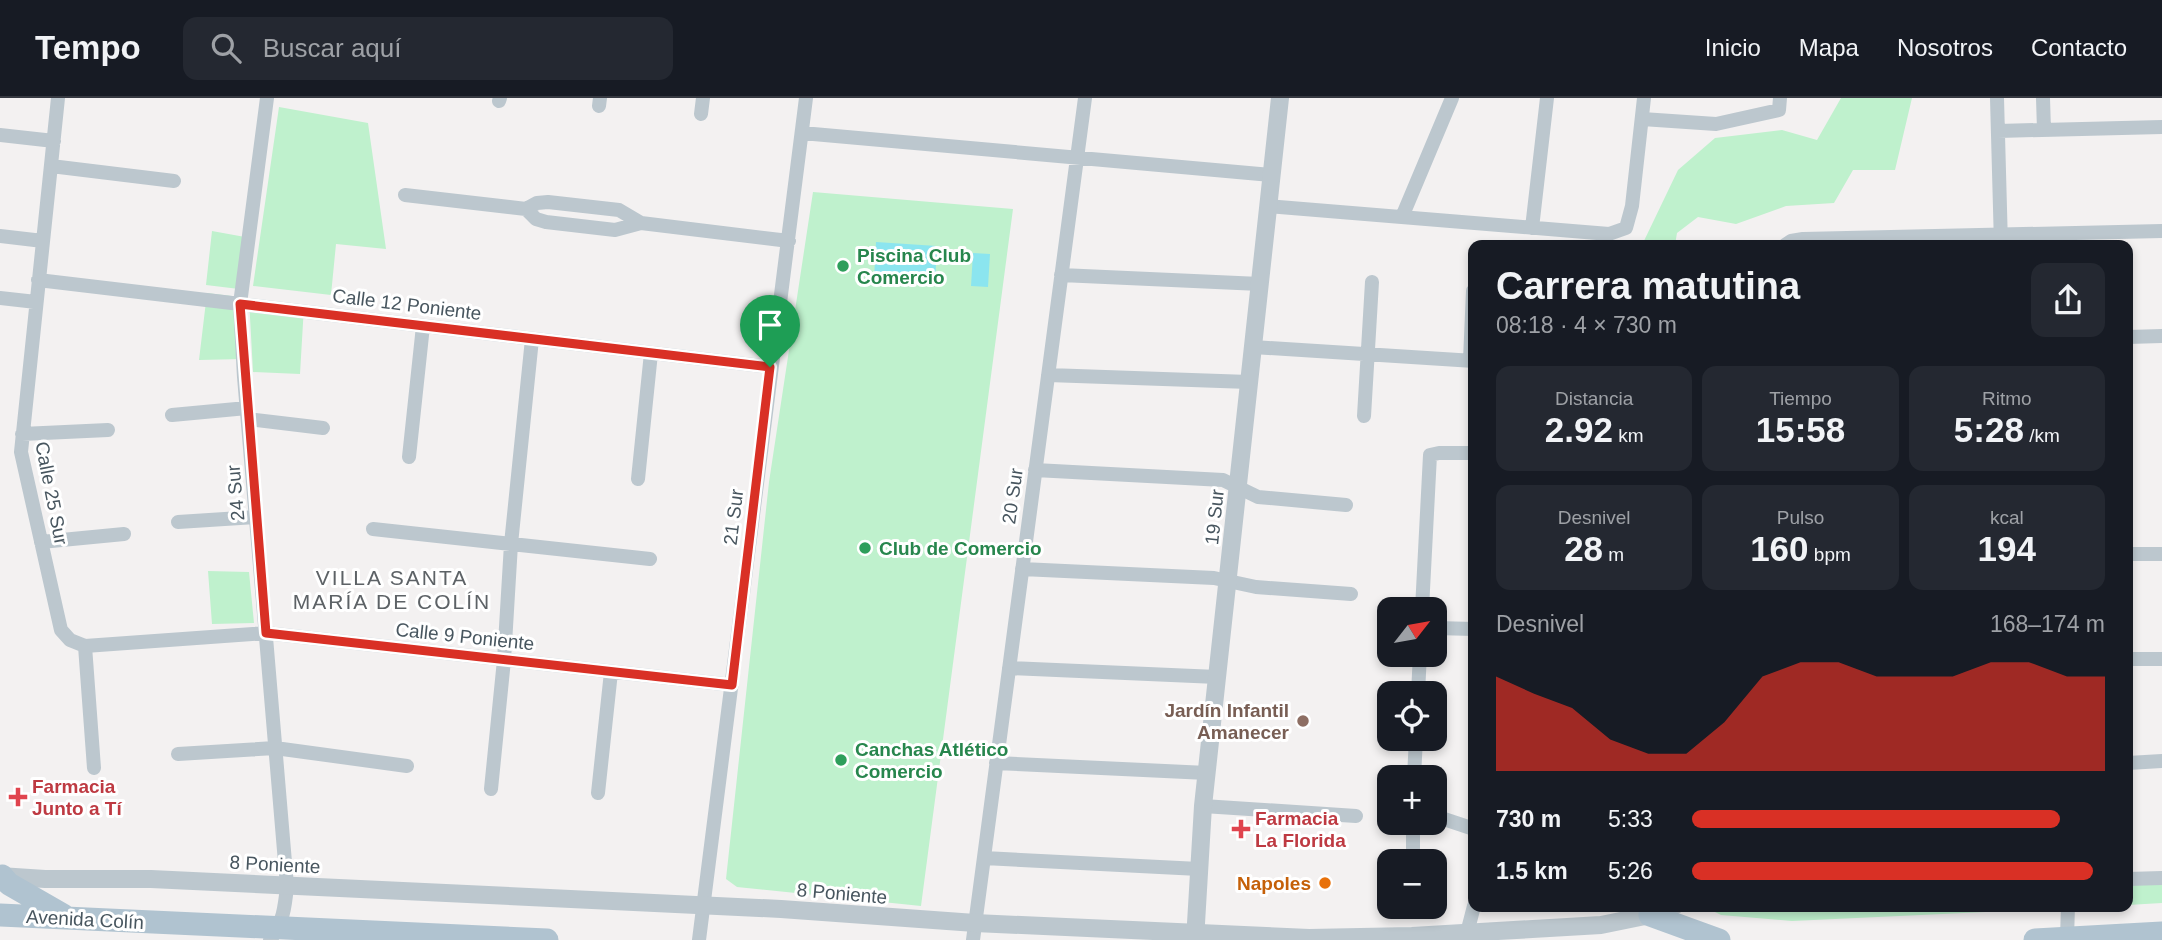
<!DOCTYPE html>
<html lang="es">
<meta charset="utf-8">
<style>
body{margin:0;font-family:Helvetica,sans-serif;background:#242831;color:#f1f3f6;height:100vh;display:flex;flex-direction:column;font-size:26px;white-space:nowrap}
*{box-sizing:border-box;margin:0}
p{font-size:23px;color:#9ea1a6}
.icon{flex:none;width:38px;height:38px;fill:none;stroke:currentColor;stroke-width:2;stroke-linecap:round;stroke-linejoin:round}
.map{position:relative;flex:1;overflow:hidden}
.details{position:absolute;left:1468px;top:142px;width:665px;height:672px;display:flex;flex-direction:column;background:#171b24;border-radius:14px;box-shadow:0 4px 10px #0003}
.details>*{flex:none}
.needle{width:46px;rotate:59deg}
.fabs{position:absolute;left:1377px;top:499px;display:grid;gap:14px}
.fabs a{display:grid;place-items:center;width:70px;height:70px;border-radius:14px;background:#171b24;box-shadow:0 4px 10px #0003;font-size:35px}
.pin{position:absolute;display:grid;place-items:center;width:60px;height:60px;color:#fff;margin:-72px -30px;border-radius:50% 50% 50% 0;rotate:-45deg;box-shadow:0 0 7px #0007}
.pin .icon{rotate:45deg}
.round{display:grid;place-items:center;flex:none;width:74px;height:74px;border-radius:14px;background:#242831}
.head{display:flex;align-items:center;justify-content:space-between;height:119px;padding:0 28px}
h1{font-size:38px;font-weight:800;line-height:52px}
.figures{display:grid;grid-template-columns:repeat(3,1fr);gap:10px;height:119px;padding:7px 28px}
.figures div{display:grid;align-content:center;border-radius:14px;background:#242831;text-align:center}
.figures b{font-size:35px;font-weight:800}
.figures small{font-size:19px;font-weight:400}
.figures p{font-size:19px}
.chart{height:196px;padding:14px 28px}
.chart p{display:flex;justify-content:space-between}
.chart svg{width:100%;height:126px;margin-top:7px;fill:#d93025;opacity:.7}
ul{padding:0 28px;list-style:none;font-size:23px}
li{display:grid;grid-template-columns:112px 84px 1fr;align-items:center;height:52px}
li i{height:18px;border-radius:9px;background:#d93025}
header{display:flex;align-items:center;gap:42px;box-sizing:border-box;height:98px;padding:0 35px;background:#171b24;border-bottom:2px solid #363941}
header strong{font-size:33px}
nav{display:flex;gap:38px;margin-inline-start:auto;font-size:24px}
.search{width:490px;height:63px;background:#242831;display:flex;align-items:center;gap:18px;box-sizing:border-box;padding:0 24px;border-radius:14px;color:#9ea1a6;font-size:26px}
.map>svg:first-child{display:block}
.green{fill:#bff1cd}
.water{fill:#8be5ef}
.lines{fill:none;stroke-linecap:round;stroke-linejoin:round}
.minor{stroke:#bcc7ce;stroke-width:14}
.tertiary{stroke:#bcc7ce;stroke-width:18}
.primary{stroke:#b0c3d0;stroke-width:23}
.route-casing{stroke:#fff;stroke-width:14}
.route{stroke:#d93025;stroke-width:9}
.leisure-dot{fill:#2e9e5b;stroke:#fff;stroke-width:2.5}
.education-dot{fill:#8d6e63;stroke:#fff;stroke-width:2.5}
.health-dot{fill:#e0444e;stroke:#fff;stroke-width:2.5}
.food-dot{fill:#e8710a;stroke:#fff;stroke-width:2.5}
.labels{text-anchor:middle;stroke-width:6;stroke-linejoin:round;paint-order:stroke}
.leisure-label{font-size:19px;font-weight:bold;fill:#27864d;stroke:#fff;text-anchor:start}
.street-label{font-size:19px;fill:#48565f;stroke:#fff}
.education-label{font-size:19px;font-weight:bold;fill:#785e54;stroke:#fff;text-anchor:end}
.health-label{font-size:19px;font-weight:bold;fill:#be3a42;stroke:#fff;text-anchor:start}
.food-label{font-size:19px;font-weight:bold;fill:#c56008;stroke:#fff;text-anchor:end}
.neighbourhood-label{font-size:21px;letter-spacing:2px;fill:#5d6266;stroke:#fff}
</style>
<header>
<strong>Tempo</strong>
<div class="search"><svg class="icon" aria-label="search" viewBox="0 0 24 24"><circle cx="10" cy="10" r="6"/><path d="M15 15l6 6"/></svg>Buscar aquí</div>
<nav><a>Inicio</a><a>Mapa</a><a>Nosotros</a><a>Contacto</a></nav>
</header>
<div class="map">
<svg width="2162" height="842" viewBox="0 0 2162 842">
<rect width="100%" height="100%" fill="#f3f1f1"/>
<!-- green -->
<path class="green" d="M 1841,0 L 1912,0 L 1895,72 L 1853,72 L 1834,105 L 1786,108 L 1736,126 L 1698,119 L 1677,135 L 1675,147 L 1642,147 L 1678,72 L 1715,40 L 1782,32 L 1817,42 Z
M 279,9 L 368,25 L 386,151 L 336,146 L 331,197 L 253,188 Z
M 813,94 L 1013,111 L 921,808 L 737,789 L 726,781 L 769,384 Z
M 212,133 L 245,139 L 239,191 L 206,187 Z
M 207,195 L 240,199 L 243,261 L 199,262 Z
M 249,201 L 304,208 L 300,276 L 253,274 Z
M 208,473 L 249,474 L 254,525 L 212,526 Z
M 2162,783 L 2162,805 L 2128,807 L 2128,784 Z
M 1705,809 L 1707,808 L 2094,809 L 1792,823 L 1721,817 Z"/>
<!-- water -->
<path class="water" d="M 876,144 L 937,148 L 935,185 L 874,181 Z
M 973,155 L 990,156 L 988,189 L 971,188 Z"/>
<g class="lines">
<!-- minor -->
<path class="minor" d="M 58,0 L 21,354 L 61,532 L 70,542 L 85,548 L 266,535 L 732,587
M 267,0 L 240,206 L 244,279 L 287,788 C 285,809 283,825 270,842
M 1997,0 L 2001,147
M 2043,0 L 2044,32
M 499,3 L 500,0
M 599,8 L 600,0
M 701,16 L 703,0
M 1642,21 L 1716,26 L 1779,12 L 1780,0
M 1998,33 L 2162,29
M 802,35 L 1271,77
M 0,37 L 54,43
M 51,68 L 174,83
M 405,97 L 526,111 L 537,105 L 548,104 L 619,112 L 641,125 L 789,143
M 1268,108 L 1609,136 L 1626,130 L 1632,108 L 1644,0
M 526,111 L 536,121 L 546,124 L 615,132 L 641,125
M 1402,119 L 1452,0
M 1532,130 L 1547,0
M 0,138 L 43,143
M 1785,147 L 1791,143 L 1803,141 L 2162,133
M 1061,177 L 1260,186
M 38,182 L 770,269
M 0,200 L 36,204
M 2128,239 L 2162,238
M 1253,249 L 1474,263
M 1470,262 L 1473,193
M 1048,277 L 1249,284
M 172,317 L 247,310
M 1364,318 L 1372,184
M 248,321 L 323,330
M 22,336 L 108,332
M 409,359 L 423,228
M 1035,372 L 1223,382 L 1258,399 L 1346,407
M 638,381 L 651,255
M 178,424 L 256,419
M 373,431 L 650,461
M 41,444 L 124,436
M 2128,456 L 2162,456
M 1022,471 L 1214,480 L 1256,489 L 1351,496
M 1422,511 L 1430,357 L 1439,355 L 1474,355
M 1435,530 L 1474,531
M 85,548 L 94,670
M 2128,561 L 2162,561
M 1009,570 L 1217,579
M 1418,595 L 1420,556
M 178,656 L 275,650 L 407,668
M 996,665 L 1207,675
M 2128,665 L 2162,663
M 1414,679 L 1416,640
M 491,691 L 504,562 L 511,446 L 532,241
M 598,695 L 611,574
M 1203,708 L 1356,718
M 1435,718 L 1474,731
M 984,760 L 1199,771
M 1413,763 L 1413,724
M 2128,781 L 2162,780
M 1653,816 L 1678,808
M 1467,835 L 1474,808
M 2067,840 L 2068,808
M 699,842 L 806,0
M 973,842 L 1085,0"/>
<!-- tertiary -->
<path class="tertiary" d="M 0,778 L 45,781 L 151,781 L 781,811 L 975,825 L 1309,840 L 1412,838 L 1601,827 L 1650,817
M 1195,842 L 1203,708 L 1280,0"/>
<!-- primary -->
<path class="primary" d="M 2,778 L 9,786 L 63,817
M 0,817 L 547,842
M 1650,817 L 1719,842
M 2035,842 L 2162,835"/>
</g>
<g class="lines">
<!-- route casing -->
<g class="route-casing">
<path id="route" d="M 240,206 L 770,269 L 732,587 L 266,535 Z"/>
</g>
<!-- route -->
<use href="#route" class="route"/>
</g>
<!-- markers -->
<g class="leisure-dot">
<circle cx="843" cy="168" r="7"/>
<circle cx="865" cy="450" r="7"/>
<circle cx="841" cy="662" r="7"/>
</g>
<circle class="education-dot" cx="1303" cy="623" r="7"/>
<g class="health-dot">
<path d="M14.5 688.5h7v7h7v7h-7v7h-7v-7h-7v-7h7z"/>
<path d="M1237.5 720.5h7v7h7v7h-7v7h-7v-7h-7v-7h7z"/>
</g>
<circle class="food-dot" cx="1325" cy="785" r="7"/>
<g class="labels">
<!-- leisure labels -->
<g class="leisure-label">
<text x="857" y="164">Piscina Club<tspan x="857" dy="22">Comercio</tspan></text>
<text x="879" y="457">Club de Comercio</text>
<text x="855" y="658">Canchas Atlético<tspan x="855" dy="22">Comercio</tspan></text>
</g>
<!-- street labels -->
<g class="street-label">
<text transform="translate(407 206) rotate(7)" y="7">Calle 12 Poniente</text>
<text transform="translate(52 395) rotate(79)" y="7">Calle 25 Sur</text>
<text transform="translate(235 395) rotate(-95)" y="7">24 Sur</text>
<text transform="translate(1012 398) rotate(-82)" y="7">20 Sur</text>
<text transform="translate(733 419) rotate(-83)" y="7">21 Sur</text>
<text transform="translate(1214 419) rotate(-84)" y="7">19 Sur</text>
<text transform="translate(465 538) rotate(6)" y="7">Calle 9 Poniente</text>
<text transform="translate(275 766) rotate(3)" y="7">8 Poniente</text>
<text transform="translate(842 795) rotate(5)" y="7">8 Poniente</text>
<text transform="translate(85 821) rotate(3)" y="7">Avenida Colín</text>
</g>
<!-- education labels -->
<g class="education-label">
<text x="1289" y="619">Jardín Infantil<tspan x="1289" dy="22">Amanecer</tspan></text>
</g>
<!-- health labels -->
<g class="health-label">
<text x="32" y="695">Farmacia<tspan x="32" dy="22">Junto a Tí</tspan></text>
<text x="1255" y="727">Farmacia<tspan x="1255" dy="22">La Florida</tspan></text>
</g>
<!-- food labels -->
<g class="food-label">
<text x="1311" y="792">Napoles</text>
</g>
<!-- neighbourhood labels -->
<g class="neighbourhood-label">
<text x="392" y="487">VILLA SANTA<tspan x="392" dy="24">MARÍA DE COLÍN</tspan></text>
</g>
</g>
</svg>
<div class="fabs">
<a><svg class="needle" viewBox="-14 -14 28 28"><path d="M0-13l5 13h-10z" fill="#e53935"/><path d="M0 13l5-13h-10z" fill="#9ea1a6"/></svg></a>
<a><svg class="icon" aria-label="locate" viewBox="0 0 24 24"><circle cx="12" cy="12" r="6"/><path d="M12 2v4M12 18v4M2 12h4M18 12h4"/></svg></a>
<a>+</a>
<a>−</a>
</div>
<div class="pin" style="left:770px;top:269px;background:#1e9e55"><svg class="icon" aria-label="arrive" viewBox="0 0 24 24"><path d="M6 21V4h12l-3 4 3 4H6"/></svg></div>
<section class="details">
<div class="head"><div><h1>Carrera matutina</h1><p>08:18 · 4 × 730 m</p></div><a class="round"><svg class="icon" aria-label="share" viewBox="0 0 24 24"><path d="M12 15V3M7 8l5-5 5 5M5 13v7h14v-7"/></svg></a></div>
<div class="figures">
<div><p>Distancia</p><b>2.92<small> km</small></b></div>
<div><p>Tiempo</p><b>15:58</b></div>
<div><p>Ritmo</p><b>5:28<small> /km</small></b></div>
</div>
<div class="figures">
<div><p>Desnivel</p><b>28<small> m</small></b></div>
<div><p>Pulso</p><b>160<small> bpm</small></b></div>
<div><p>kcal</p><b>194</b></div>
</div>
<div class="chart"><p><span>Desnivel</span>168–174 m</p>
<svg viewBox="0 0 160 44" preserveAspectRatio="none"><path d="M0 44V11L10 17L20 22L30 33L40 38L50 38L60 27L70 11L80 6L90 6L100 11L110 11L120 11L130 6L140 6L150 11L160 11V44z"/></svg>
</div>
<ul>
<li><b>730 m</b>5:33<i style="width:89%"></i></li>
<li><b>1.5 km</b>5:26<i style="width:97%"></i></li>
</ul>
</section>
</div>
